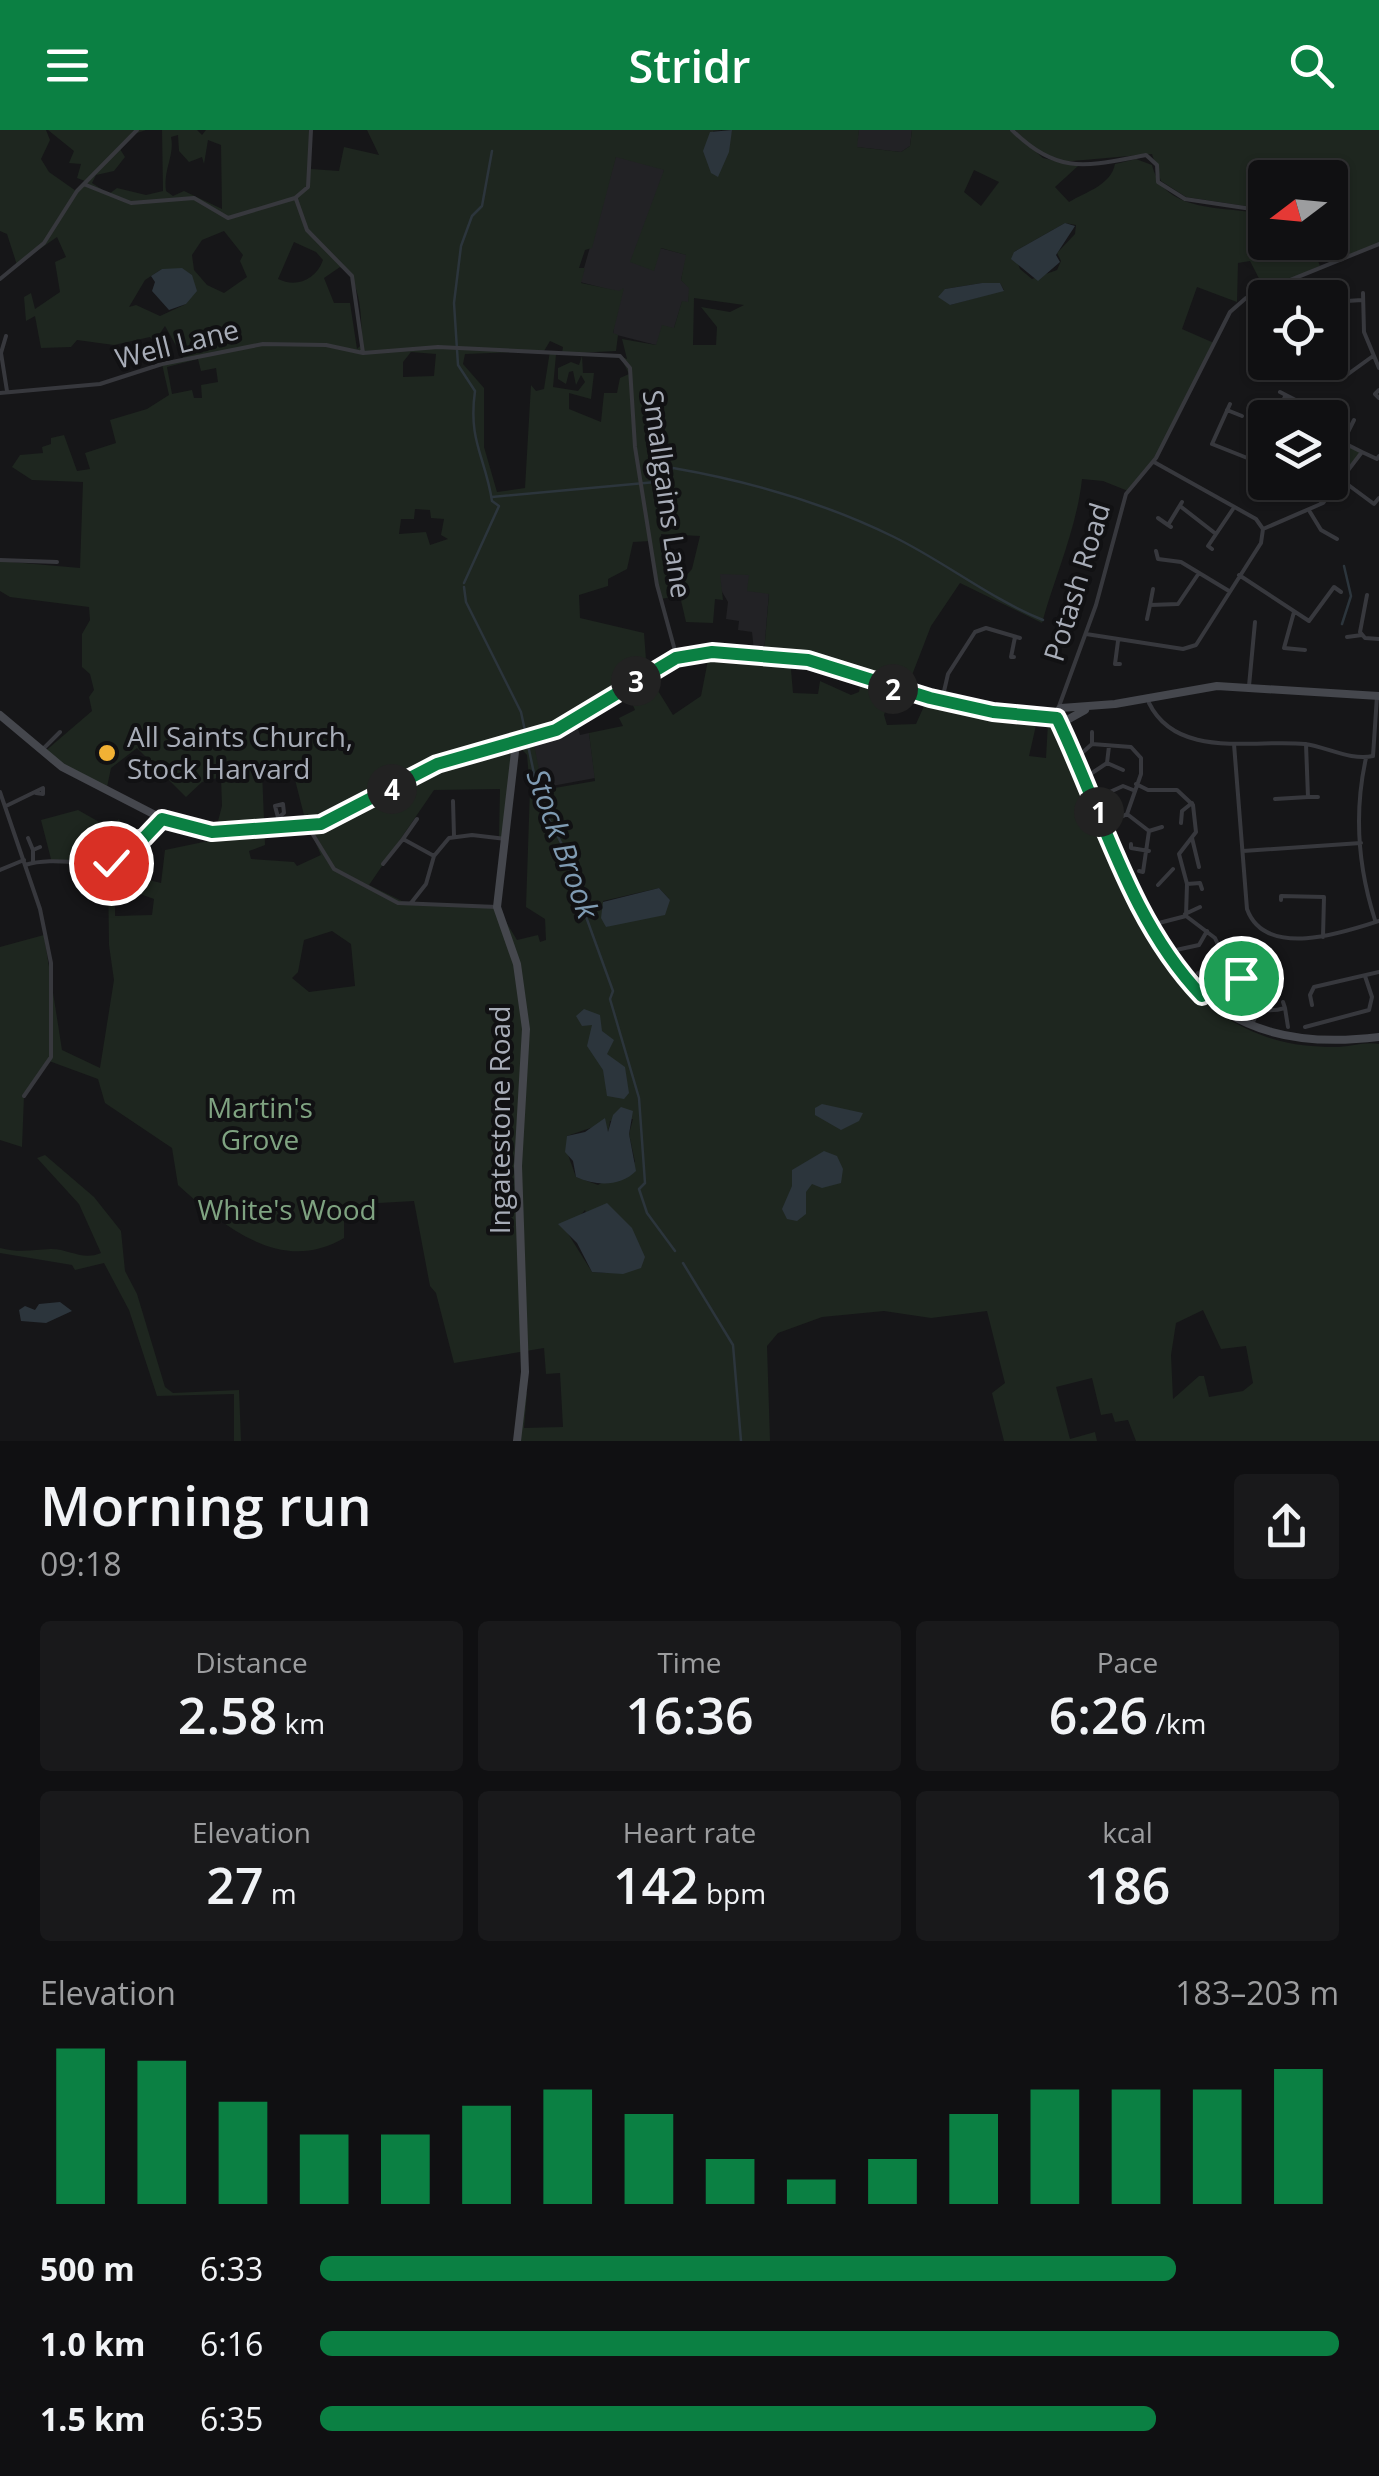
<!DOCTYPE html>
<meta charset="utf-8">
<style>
body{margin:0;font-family:"Open Sans",sans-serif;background:#19191b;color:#f1f3f6;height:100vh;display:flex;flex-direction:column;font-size:38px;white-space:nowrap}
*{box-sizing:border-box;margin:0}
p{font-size:32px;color:#9c9d9f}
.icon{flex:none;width:55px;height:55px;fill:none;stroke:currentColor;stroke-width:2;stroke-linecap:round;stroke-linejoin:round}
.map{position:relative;height:1311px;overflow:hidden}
.details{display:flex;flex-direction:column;background:#101012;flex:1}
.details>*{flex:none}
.needle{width:65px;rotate:254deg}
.fabs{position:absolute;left:1248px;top:30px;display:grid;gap:20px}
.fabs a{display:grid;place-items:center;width:100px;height:100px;border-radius:10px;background:#101012;box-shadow:0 2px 8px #0004,0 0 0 2px #303032;font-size:50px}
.pin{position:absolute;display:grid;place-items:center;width:85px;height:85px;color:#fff;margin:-42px;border:5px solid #fff;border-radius:50%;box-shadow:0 2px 10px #0007}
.km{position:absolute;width:50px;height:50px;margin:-25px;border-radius:50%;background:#222;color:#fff;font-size:28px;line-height:50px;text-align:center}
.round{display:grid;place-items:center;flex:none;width:105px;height:105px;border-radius:10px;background:#19191b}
.overview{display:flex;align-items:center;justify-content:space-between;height:170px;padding:0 40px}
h1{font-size:55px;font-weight:600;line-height:75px}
.figures{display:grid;grid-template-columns:repeat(3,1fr);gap:15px;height:170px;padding:10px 40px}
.figures div{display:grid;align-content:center;border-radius:10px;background:#19191b;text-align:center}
.figures b{font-size:50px;font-weight:600}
.figures small{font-size:28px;font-weight:400}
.figures p{font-size:28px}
.chart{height:280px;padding:20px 40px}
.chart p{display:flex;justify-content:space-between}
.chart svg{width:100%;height:180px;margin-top:10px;stroke:#0b8043;stroke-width:6}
ul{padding:0 40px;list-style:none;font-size:32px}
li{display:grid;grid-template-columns:160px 120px 1fr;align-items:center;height:75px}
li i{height:25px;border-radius:12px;background:#0b8043}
header{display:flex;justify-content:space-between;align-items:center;height:130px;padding:0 40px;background:#0b8043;color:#fff;font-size:45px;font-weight:600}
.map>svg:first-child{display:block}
.built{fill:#222225}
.green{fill:#1e261f;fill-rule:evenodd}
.water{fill:#2c353c}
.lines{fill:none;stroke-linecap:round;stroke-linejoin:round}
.stream{stroke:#2c353c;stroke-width:2.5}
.street{stroke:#37383d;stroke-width:4}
.secondary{stroke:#45474d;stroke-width:8}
.route-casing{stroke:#fff;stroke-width:20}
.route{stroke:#0b8043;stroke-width:12}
.poi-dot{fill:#f2b134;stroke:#111113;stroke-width:4}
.labels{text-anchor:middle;stroke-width:8;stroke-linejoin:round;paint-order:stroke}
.street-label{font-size:28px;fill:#a8adb8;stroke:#111113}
.poi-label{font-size:28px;fill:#a8adb8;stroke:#111113;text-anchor:start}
.park-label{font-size:28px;fill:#7fa381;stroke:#111113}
.water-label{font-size:30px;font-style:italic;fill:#7f9bb3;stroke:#111113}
</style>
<header><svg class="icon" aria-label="menu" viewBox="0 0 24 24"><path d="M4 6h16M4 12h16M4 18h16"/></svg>Stridr<svg class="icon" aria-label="search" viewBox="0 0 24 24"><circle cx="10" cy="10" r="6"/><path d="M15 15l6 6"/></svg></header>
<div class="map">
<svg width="1379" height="1311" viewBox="0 0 1379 1311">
<rect width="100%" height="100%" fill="#161618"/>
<!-- built -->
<path class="built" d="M 859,0 L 912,0 L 910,16 L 901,22 L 856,17 Z
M 616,26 L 664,39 L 660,118 L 687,125 L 681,150 L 690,158 L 688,173 L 682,172 L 674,198 L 656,215 L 613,204 L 619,162 L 580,152 Z
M 720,444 L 750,444 L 769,463 L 764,523 L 754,521 L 752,502 L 738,500 L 739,491 L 726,489 L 728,472 L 718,455 Z
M 575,589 L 580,605 L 589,603 L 595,648 L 541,658 L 533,609 Z"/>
<!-- green -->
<path class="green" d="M 0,0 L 46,0 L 50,10 L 41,29 L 49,42 L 76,61 L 85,51 L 77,48 L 81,34 L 69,33 L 74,21 L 48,0 L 146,0 L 131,5 L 120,19 L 125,27 L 114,41 L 96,45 L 92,53 L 109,64 L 117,58 L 146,65 L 163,61 L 162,0 L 197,0 L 202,5 L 206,0 L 309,0 L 311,39 L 339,41 L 344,17 L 379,25 L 367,0 L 722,0 L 713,1 L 723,31 L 732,0 L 859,0 L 857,17 L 901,22 L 910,16 L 912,0 L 1012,0 L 1043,28 L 1078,36 L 1055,57 L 1069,72 C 1086,62 1111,55 1115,34 L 1136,29 L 1152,35 C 1164,84 1224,76 1265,84 L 1265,112 L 1311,113 L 1320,136 L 1265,160 L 1250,131 L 1238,133 L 1237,172 L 1197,157 L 1182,199 L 1214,213 L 1156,328 L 1128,361 L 1103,351 L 1082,349 C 1077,397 1055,446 1042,493 L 960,453 L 931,496 L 907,558 L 892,559 L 884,585 L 887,595 L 916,594 L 925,574 L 910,568 L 912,562 L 983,579 L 983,585 L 1037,591 L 1029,626 L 1046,628 L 1048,593 L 1039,593 L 1054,593 C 1123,700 1133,866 1273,909 C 1292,915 1315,917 1334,917 C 1349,917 1366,911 1379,914 L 1379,1311 L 1136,1311 L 1128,1290 L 1115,1292 L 1112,1283 L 1101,1285 L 1092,1248 L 1056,1257 L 1070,1309 L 1095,1302 L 1097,1311 L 1004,1311 L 992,1263 L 1005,1253 L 987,1181 L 931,1188 L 884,1181 L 822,1187 L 778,1203 L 767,1216 L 770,1311 L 517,1311 L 523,1263 L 527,1263 L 524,1298 L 563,1297 L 560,1243 L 546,1244 L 544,1218 L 454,1233 L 436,1163 L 430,1156 L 414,1071 L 344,1075 L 344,1108 C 282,1145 224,1097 178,1055 L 172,1018 L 105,973 L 98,949 L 49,931 L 24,966 L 22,1017 L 0,1010 L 0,817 L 44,805 L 62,920 L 100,938 L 114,850 L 109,815 L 108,740 L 115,748 L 115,786 L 152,785 L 154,769 L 140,764 L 137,747 L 161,753 L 165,720 L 213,710 L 222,676 L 221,647 L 202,652 L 186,667 L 137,618 L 111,638 L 107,657 L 43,623 L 92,581 L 89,567 L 94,560 L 90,544 L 82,537 L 82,504 L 90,490 L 89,477 L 10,467 L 0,461 L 0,431 L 80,438 L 83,352 L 32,350 L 12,337 L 20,325 L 43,323 L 42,317 L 51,314 L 51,308 L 64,305 L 77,341 L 90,339 L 85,323 L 116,313 L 110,290 L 147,279 L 169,265 L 162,234 L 183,228 L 165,196 L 154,212 L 150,207 L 114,215 L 77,210 L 71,217 L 41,218 L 35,186 L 26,191 L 24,167 L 31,163 L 35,179 L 60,162 L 55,132 L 66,127 L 57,107 L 17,135 L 7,104 L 0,101 ZM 178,5 L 179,21 L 189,32 L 202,27 L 204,34 L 208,10 L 221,15 L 222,79 L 184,61 L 173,66 L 166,61 C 163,39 175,25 171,7 ZM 616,27 L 664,40 L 630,132 L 654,141 L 661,118 L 686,125 L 681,150 L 689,158 L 688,172 L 682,171 L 674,198 L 662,195 L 656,215 L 622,209 L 627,229 L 620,226 L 629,244 L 620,248 L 617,263 L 604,263 L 601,292 L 569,279 L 569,263 L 591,269 L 594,243 L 583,243 L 582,226 L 579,235 L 571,232 L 558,238 L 558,249 L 566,254 L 569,242 L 573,241 L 576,255 L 581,245 L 585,252 L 578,261 L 553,257 L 556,224 L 616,221 L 618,205 L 613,203 L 624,158 L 619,161 L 581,153 L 585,138 L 579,138 L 585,120 L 592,118 ZM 974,40 L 999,52 L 981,76 L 964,62 ZM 1065,93 L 1076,95 L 1075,104 L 1057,123 L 1061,131 L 1057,140 L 1032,149 L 1020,139 L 1014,122 ZM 224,101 L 243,125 L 240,131 L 247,147 L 224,163 L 207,155 L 194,140 L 192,125 L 202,110 ZM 294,112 L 316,122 L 323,130 C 316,150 296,158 278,149 ZM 340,137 C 363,151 361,190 362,214 L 357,219 L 350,173 L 334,173 L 324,148 ZM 162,139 L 182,139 L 192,145 L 186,174 L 160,186 L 136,175 L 129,177 L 145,150 ZM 982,153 L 1000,153 L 1004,160 L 950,175 L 945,159 ZM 694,168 L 744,175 L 730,182 L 701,177 L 717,197 L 716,215 L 693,215 ZM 550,211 L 563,217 L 562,223 L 550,221 L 544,259 L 536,261 L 531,255 L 525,358 L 497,362 L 484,317 L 484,258 L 463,234 L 465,224 L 544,221 ZM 411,222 L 436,224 L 434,246 L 403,247 L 403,232 ZM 198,229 L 201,241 L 216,238 L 218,252 L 201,255 L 202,268 L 194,268 L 192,260 L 172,264 L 167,237 ZM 415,379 L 430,380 L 431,388 L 444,389 L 441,405 L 448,409 L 430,415 L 426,402 L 399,404 L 401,389 L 414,389 ZM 661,404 L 700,406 L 692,439 L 685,447 L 666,444 ZM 651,411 L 660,469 L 680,466 L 686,492 L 713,493 L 715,469 L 723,470 L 720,444 L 749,445 L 747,461 L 769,464 L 764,523 L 709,525 L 701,566 L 673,585 L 647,543 L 644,503 L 580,488 L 579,465 L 608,456 L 608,449 L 627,439 L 633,412 ZM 808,527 L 855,538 L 862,547 L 859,562 L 851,565 L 820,551 L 818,564 L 793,563 L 790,528 ZM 626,559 L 635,580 L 619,588 L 623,596 L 589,603 L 595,651 L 543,660 L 533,609 ZM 516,613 L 527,625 L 530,659 L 526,777 L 545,789 L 546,810 L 540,812 L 538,805 L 517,810 L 497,777 L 410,775 L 369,755 L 434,660 L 500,659 L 499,708 L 506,709 ZM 290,630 L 305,689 L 321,725 L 297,736 L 294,732 L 251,729 L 249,721 L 265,715 L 262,641 ZM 659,758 L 670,770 L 606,797 L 603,771 ZM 332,801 L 351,814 L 355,856 L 309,862 L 292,848 L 298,842 L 304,810 ZM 633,989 L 629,1004 L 635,1032 L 598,1055 L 576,1047 L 567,1022 L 567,1006 L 605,993 L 608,1003 L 610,991 ZM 585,1080 L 606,1143 L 592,1142 L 567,1102 ZM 1203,1180 L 1221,1219 L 1246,1216 L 1253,1253 L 1243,1261 L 1209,1267 L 1204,1246 L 1199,1246 L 1173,1269 L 1171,1225 L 1176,1193 Z
M 1015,0 L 1379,0 L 1379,115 L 1348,125 L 1330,111 L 1330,48 L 1265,48 L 1265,79 L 1186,67 L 1161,51 L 1152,24 L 1061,32 L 1033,18 Z
M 1330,306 L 1362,322 L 1331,367 L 1335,350 L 1330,346 Z
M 78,680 L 108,697 L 119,689 L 125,712 L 113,735 L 52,733 L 41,690 Z
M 45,1025 L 94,1067 L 121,1101 L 125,1141 L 137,1164 L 165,1257 L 173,1263 L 239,1260 L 241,1311 L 234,1311 L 234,1264 L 157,1266 L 129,1180 L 104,1133 L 75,1140 L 72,1135 L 0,1123 L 0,1118 C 19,1123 33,1120 51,1119 C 70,1119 82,1131 101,1123 L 79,1074 L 37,1028 Z"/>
<!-- water -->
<path class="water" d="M 732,0 L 729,22 L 718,47 L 711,43 L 703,21 L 710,2 Z
M 1065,93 L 1075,96 L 1056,125 L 1060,132 L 1038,151 L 1011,129 L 1014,122 Z
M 182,138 L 192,145 L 197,161 L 186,174 L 169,180 L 152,161 L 155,152 L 151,146 L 162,139 Z
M 982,153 L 1000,153 L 1004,161 L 950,175 L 938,167 L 945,159 Z
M 659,758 L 670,770 L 665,785 L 606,797 L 601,788 L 603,772 Z
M 584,879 L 600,885 L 602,901 L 614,910 L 607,924 L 625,937 L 629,963 L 624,969 L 607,966 L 603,940 L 587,916 L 592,895 L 582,896 L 576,886 Z
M 822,974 L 863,983 L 859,991 L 841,1000 L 815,985 L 815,978 Z
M 621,977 L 633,981 L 629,1004 L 636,1041 C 620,1057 596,1056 576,1047 L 573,1031 L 565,1022 L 567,1006 L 585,1002 L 605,988 L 608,1002 L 613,985 Z
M 824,1021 L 837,1026 L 843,1039 L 841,1053 L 822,1058 L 812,1054 L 806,1062 L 806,1084 L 797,1091 L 787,1089 L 782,1079 L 792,1056 L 792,1040 Z
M 607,1073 L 632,1098 L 645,1127 L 641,1138 L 623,1144 L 592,1142 L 577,1113 L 558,1094 Z
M 60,1172 L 72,1181 L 46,1193 L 21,1191 L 19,1180 L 25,1176 L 35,1180 L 39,1174 Z"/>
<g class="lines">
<!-- stream -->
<path class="stream" d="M 492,367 L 656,352 L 673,338 C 748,351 825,373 894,407 C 945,432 989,468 1043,490
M 464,453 L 499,376 L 492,371 C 485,326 468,311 475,261 L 458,235 L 454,173 L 461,116 L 472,86 L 482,76 L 492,21
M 464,457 L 466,472 L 521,582 L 540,672 L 570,730 L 568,737 L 613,861 L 610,869 L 639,968 L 645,1053 L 639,1059 L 647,1083 L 675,1121
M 1342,494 L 1351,466 L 1344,436
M 683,1133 L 733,1215 L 741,1311"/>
<!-- street -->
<path class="street" d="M 1012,0 C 1058,46 1087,36 1146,25 L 1157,35 L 1158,52 L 1185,69 L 1265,81
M 86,55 L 131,73 L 194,68 L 228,88 L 295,68 L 308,57 L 311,0
M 296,69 L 307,100 L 352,146 L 363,223
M 1330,111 L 1348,125
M 0,149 L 44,113 L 77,61 L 137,0
M 1363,163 L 1364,202 L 1379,238
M 1330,182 L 1347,171 L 1362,170
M 1265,200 L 1265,212
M 6,206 L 1,223 L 7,261
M 1299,232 L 1306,239
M 1336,247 L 1344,247 L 1373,226
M 1379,260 L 1375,264 L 1379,268
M 1280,262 L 1315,280 L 1312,288
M 0,263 L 100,254 L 162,234 L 263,214 L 326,215 L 363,223 L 438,217 L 620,226 L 630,238 L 635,317 L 657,455 L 677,528
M 1230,274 L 1212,314 L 1265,335
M 1227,280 L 1242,286
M 1271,283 L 1275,285 L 1286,265
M 1330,306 L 1362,322
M 1343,312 L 1354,290
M 1154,332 L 1256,389 L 1263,399
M 1343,351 L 1374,374 L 1379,368
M 1300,352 L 1323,373
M 1180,376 L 1216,404
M 1310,382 L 1321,400 L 1337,409
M 1158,388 L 1168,395
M 1171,397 L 1168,395 L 1182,372
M 1263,399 L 1323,373 L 1362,322 L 1377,329 L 1379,326
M 1212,419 L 1208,416 L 1233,379
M 1156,421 L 1158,429 L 1181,432 L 1229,461
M 0,430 L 57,432
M 1239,445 L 1309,491 L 1334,457 L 1341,462
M 1367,465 L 1360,502 L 1365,508 L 1379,509
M 1150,475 L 1153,459
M 1294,482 L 1284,518 L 1305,520
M 1147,489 L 1150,475 L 1178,474 L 1199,443
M 1086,504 L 1183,519 L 1196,515 L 1261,413 L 1263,399
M 1347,507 L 1362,505
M 1118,511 L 1115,534 L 1120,534
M 1014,527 L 1011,527 L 1015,507
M 1249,556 L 1255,492
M 942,570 L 948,544 L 975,502 L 986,498 L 1020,508
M 1149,573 C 1177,630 1254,609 1305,614 C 1327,617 1351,631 1373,626
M 1058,579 L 1096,475 L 1126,364 L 1156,328 L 1230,182 L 1246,168 L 1379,114
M 1092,614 L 1092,602
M 1234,614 L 1247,779 C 1265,829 1343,803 1379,791
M 44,618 L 60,602
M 1082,623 L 1092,614 L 1131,617 L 1141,628 L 1141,644 L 1127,684 L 1104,696
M 1373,626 L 1377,566
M 1366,628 C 1354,682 1358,737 1375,790
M 1107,633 L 1123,640
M 1092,643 L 1107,633 L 1109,616
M 1136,654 L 1148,660 L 1177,660 L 1193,675 L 1196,702 L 1179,724 L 1187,754 L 1186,786 L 1215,808 L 1223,826 L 1222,838 L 1205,862
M 0,662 L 40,779 L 51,833 L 51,927 L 24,966
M 1103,665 L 1123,656 L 1133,660
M 1308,667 L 1318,667
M 1275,669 L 1308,667 L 1306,614
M 453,671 L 454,706
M 6,676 L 43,658 L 43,664 L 36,663
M 1127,684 L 1149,701 L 1143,742 L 1139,741
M 279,687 L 284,683 L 283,674 L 275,676 L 280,695
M 417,689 L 403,709 L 434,726
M 1181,693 L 1182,681 L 1192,673
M 307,695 L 334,739 L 398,773 L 497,777
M 1149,701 L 1162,697
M 28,708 L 33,720
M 1192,708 L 1199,737
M 1131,714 L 1131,718 L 1149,721
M 1243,721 L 1361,713
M 33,732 L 33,720 L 40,717
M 383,734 L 403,709
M 25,735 C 57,725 93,739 123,729 L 131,711 L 143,708 L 163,689
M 0,740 L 24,730
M 1187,754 L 1200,753 L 1202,759
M 1158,755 L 1173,739
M 1281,770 L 1281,766 L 1324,767 L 1323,807
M 411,773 L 426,754 L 434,726 L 449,708 L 472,705 L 506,709
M 1185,784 L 1200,777
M 1155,794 L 1186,786
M 1177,826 L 1176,820 L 1199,815 L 1207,801
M 1222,838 L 1240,846 L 1237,863 C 1245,880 1268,883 1285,878 L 1283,872
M 1198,843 L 1213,852
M 1241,848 L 1276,850 L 1280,860
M 1312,875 L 1310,865 L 1314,857 L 1379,842
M 1232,878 L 1239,868
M 1285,878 L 1288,897
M 1254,890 L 1258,878
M 1305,897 L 1369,880 L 1372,867 L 1365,846"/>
<!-- secondary -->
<path class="secondary" d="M 1056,582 C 1066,618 1087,653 1101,689 C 1158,831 1207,928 1379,907
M 1056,583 L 1061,578 L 1115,574 L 1217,556 L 1379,566
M 0,585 L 62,637 L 163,689 L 212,701 L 321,693 L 437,634 L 556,600 L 616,567 L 652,539 L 692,525 L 733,522 L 808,530 L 930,567 L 993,582 L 1057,588
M 1067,590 L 1085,580
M 516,613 L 497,777 L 517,834 L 526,899 L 518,1036 L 525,1242 L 517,1311"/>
</g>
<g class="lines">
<!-- route casing -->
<g class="route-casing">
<path id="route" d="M 111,733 L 123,729 L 131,711 L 144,708 L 162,689 L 212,702 L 321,694 L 437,634 L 556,600 L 676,528 L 712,522 L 808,530 L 930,568 L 993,582 L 1057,588 C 1102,681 1129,790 1202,866 L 1222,838 L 1241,848"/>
</g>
<!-- route -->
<use href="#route" class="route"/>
</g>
<!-- markers -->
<circle class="poi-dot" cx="107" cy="623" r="10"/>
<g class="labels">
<!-- street labels -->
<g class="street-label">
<text transform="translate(177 214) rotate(-14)" y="10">Well Lane</text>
<text transform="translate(667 364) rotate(82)" y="10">Smallgains Lane</text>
<text transform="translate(1077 452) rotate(-73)" y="10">Potash Road</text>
<text transform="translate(500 990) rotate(-90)" y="10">Ingatestone Road</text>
</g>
<!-- poi labels -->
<g class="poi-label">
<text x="127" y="617">All Saints Church,<tspan x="127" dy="32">Stock Harvard</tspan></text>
</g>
<!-- park labels -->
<g class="park-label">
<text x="260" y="988">Martin's<tspan x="260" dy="32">Grove</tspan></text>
<text x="287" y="1090">White's Wood</text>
</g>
<!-- water labels -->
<g class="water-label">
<text transform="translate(562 714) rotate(70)" y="10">Stock Brook</text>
</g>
</g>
</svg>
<div class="fabs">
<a><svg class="needle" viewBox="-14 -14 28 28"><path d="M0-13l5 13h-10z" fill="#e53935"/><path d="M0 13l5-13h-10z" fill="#9c9d9f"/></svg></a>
<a><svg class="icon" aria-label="locate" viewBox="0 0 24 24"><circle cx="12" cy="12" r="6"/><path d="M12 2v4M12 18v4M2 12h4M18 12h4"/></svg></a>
<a><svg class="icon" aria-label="layers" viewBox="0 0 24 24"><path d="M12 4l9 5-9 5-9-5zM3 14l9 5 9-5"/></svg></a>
</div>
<div class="pin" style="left:1241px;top:848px;background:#1e9e55"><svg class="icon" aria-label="arrive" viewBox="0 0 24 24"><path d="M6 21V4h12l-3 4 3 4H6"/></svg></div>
<div class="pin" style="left:111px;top:733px;background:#d93025"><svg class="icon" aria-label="check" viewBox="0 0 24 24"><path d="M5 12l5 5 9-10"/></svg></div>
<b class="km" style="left:1099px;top:682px">1</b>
<b class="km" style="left:893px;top:559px">2</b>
<b class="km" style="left:636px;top:551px">3</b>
<b class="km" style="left:392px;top:659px">4</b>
</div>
<section class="details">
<div class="overview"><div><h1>Morning run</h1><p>09:18</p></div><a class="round"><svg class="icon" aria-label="share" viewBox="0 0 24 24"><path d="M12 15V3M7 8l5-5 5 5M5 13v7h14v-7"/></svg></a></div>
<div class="figures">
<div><p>Distance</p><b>2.58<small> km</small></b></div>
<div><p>Time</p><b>16:36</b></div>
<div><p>Pace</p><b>6:26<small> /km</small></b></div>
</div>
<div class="figures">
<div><p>Elevation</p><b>27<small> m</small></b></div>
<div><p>Heart rate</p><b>142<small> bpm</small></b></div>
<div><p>kcal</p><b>186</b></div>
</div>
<div class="chart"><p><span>Elevation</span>183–203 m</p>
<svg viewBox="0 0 160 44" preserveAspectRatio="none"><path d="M5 44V6M15 44V9M25 44V19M35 44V27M45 44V27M55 44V20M65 44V16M75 44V22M85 44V33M95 44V38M105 44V33M115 44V22M125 44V16M135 44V16M145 44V16M155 44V11"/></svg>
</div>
<ul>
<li><b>500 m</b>6:33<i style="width:84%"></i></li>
<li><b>1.0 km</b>6:16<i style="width:100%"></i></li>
<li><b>1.5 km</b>6:35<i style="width:82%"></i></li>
</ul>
</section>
